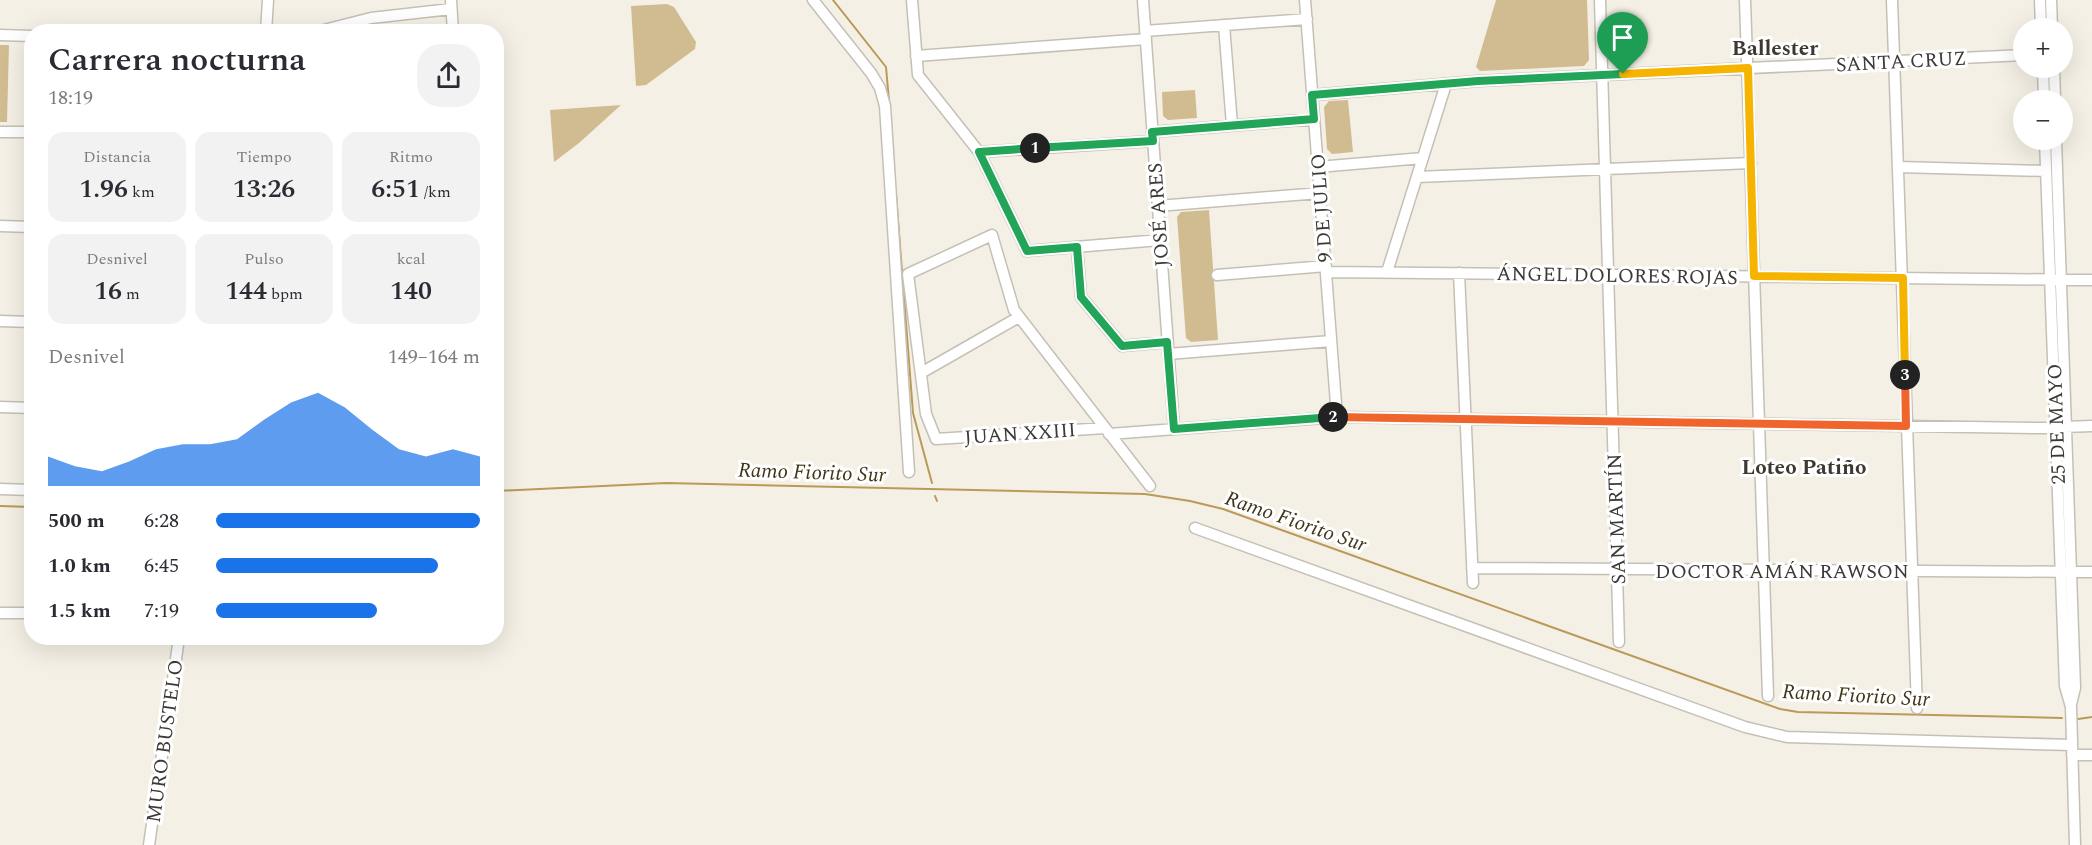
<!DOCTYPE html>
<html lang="es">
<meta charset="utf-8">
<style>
body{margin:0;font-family:Spectral,serif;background:#f2f2f3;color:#2b2b33;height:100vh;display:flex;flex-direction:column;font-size:22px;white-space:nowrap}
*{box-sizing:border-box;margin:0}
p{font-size:20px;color:#7c7c81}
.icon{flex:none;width:33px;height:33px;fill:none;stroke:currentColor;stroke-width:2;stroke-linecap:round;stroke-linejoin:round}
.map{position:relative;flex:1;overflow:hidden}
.details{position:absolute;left:24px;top:24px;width:480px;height:621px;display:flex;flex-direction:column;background:#fff;border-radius:24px;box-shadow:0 6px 24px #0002}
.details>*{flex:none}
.fabs{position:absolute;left:2013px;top:18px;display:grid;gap:12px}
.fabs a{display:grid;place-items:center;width:60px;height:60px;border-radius:50%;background:#fff;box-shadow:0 6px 24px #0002;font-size:30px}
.pin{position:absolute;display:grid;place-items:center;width:51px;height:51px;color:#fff;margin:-62px -26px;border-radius:50% 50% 50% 0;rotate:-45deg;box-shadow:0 0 6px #0007}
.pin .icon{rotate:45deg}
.km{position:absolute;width:30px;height:30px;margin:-15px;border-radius:50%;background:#222;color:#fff;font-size:16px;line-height:30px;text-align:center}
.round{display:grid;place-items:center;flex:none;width:63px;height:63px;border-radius:24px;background:#f2f2f3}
.headline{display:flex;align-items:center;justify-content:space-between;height:102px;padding:0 24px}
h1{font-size:33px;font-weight:600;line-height:45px}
.metrics{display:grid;grid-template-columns:repeat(3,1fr);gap:9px;height:102px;padding:6px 24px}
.metrics div{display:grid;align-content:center;border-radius:15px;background:#f2f2f3;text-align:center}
.metrics b{font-size:26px;font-weight:600}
.metrics small{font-size:16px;font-weight:400}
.metrics p{font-size:16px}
.chart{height:168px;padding:12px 24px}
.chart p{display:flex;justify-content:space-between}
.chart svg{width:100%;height:108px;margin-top:6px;fill:#1a73e8;opacity:.7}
ul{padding:0 24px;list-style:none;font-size:20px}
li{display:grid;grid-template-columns:96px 72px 1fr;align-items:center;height:45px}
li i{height:15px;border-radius:8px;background:#1a73e8}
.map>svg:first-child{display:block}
.green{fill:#d1bc92}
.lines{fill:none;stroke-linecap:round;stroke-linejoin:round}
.stream{stroke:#b99a58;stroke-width:2}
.minor-casing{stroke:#c5c0b6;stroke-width:13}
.minor{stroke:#fff;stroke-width:10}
.split-1-casing{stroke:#fff;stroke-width:12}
.split-2-casing{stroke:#fff;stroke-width:12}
.split-3-casing{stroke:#fff;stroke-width:12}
.split-4-casing{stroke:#fff;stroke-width:12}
.split-1{stroke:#22a559;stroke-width:8}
.split-2{stroke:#22a559;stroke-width:8}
.split-3{stroke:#f0652b;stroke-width:8}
.split-4{stroke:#f5b400;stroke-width:8}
.labels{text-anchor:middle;stroke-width:6;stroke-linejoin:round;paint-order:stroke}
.street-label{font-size:20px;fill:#3c3a36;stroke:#fff}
.neighbourhood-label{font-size:21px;font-weight:bold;fill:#3d3931;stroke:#fff}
.water-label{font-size:21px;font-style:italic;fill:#423517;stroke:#fff}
</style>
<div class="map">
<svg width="2092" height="845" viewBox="0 0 2092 845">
<rect width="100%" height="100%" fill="#f5f0e5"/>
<!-- green -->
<path class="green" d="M 1496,0 L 1587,0 L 1589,60 L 1584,66 L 1480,71 L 1476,67 Z
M 667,4 L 674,7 L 696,42 L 695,49 L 646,85 L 636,86 L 631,6 Z
M 0,45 L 9,45 L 7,122 L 0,122 Z
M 1195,90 L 1197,118 L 1168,120 L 1163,116 L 1162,92 Z
M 1348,100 L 1353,152 L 1332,154 L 1327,149 L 1324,107 L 1329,101 Z
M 621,105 L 579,143 L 554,162 L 550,110 Z
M 1209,210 L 1218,340 L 1191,342 L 1186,338 L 1177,217 L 1181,212 Z"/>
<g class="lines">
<!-- stream -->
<path class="stream" d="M 833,0 L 886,67 L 889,101
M 896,194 L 913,413 L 932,483
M 496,491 L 666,483 L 1145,494 L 1190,501 L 1223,509 L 1780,709 L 1798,712 L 2062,718
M 935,496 L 937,501
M 0,506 L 32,507
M 2078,719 L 2092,717"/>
<!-- minor casing -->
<g class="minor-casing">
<path id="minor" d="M 451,0 L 453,32
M 813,0 L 871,73 L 880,88 L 885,106 L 909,472
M 912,0 L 918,75 L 979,152 L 1027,251 L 1160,240
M 1143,0 L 1174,429
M 1305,0 L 1337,417
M 1600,0 L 1619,642
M 1745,0 L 1768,696
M 1892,0 L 1917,708
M 2040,0 L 2041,28
M 2051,0 L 2052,28
M 1224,25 L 1232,125
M 1145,31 L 1307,19
M 266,32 L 268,0
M 316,32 L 371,18 L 451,9
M 0,35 L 32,36
M 916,56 L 1146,39
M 2043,68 L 2044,100
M 2054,68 L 2055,100
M 1312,95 L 1478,81 L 2024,55
M 0,132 L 32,132
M 1152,132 L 1314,119
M 2045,140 L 2065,686 L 2071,707 L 2075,845
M 2056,140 L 2075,688 L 2071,704
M 979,152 L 1153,141
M 1318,167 L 1423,158
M 1899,167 L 2046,171
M 1417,177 L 1751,163
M 1158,206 L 1320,193
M 0,226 L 32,227
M 1077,247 L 1081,297 L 1122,346 L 1167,342
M 1326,272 L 2092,280
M 1387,272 L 1446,84
M 1459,273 L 1473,583
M 1217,275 L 1326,266
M 0,321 L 32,322
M 1168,354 L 1331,341
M 921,373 L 1019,317
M 0,407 L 32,408
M 1105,428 L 936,439 L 926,414 L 908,274 L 992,235 L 1014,310 L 1150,486
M 1109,434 L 1337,417 L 2036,428 L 2092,426
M 0,489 L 32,490
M 1195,528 L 1745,727 L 1787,737 L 2072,745
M 1472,568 L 2092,572
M 0,613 L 32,613
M 2072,755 L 2092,755
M 149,845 L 179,638"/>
</g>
<!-- minor -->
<use href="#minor" class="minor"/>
</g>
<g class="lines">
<!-- split-1 casing -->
<g class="split-1-casing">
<path id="split-1" d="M 1035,148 L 1153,141 L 1152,132 L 1314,119 L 1312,95 L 1478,81 L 1623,74"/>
</g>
<!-- split-2 casing -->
<g class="split-2-casing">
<path id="split-2" d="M 1035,148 L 979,152 L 1027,251 L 1077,247 L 1081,297 L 1122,346 L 1167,342 L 1174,429 L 1333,417"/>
</g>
<!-- split-3 casing -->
<g class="split-3-casing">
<path id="split-3" d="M 1333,417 L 1906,426 L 1905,375"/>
</g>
<!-- split-4 casing -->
<g class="split-4-casing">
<path id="split-4" d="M 1623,74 L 1748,68 L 1754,276 L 1903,278 L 1905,375"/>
</g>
<!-- split-1 -->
<use href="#split-1" class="split-1"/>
<!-- split-2 -->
<use href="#split-2" class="split-2"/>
<!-- split-3 -->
<use href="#split-3" class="split-3"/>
<!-- split-4 -->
<use href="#split-4" class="split-4"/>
</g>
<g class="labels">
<!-- street labels -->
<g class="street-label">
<text transform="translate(1901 61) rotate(-3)" y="7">SANTA CRUZ</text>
<text transform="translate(1321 208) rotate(-94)" y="7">9 DE JULIO</text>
<text transform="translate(1158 215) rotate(-94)" y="7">JOSÉ ARES</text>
<text transform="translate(1617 275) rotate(1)" y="7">ÁNGEL DOLORES ROJAS</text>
<text transform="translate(2056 424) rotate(-92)" y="7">25 DE MAYO</text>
<text transform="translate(1020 433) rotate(-4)" y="7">JUAN XXIII</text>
<text transform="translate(1616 519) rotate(-92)" y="7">SAN MARTÍN</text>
<text x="1782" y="578">DOCTOR AMÁN RAWSON</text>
<text transform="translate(164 741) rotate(-82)" y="7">MURO BUSTELO</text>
</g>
<!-- neighbourhood labels -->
<g class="neighbourhood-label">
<text x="1775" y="55">Ballester</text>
<text x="1804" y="474">Loteo Patiño</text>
</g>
<!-- water labels -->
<g class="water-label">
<text transform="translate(812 472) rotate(2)" y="7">Ramo Fiorito Sur</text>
<text transform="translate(1296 521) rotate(19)" y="7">Ramo Fiorito Sur</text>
<text transform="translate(1856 695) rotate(3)" y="7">Ramo Fiorito Sur</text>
</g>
</g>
</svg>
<div class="fabs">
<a>+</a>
<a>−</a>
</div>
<div class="pin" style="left:1623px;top:74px;background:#1e9e55"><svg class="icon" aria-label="arrive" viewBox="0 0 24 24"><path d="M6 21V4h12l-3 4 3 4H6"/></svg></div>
<b class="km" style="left:1035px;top:148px">1</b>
<b class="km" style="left:1333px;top:417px">2</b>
<b class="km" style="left:1905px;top:375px">3</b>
<section class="details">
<div class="headline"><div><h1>Carrera nocturna</h1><p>18:19</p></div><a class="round"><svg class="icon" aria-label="share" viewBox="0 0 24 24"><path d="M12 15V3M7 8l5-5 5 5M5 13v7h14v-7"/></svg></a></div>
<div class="metrics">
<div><p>Distancia</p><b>1.96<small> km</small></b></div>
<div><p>Tiempo</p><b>13:26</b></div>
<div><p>Ritmo</p><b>6:51<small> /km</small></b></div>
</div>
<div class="metrics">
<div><p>Desnivel</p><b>16<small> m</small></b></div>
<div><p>Pulso</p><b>144<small> bpm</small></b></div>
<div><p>kcal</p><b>140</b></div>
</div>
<div class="chart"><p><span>Desnivel</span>149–164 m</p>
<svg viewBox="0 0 160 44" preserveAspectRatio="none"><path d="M0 44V32L10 36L20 38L30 34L40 29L50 27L60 27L70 25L80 17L90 10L100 6L110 12L120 21L130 29L140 32L150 29L160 32V44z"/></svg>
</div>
<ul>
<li><b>500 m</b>6:28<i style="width:100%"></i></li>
<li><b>1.0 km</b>6:45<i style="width:84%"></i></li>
<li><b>1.5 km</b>7:19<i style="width:61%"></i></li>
</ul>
</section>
</div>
